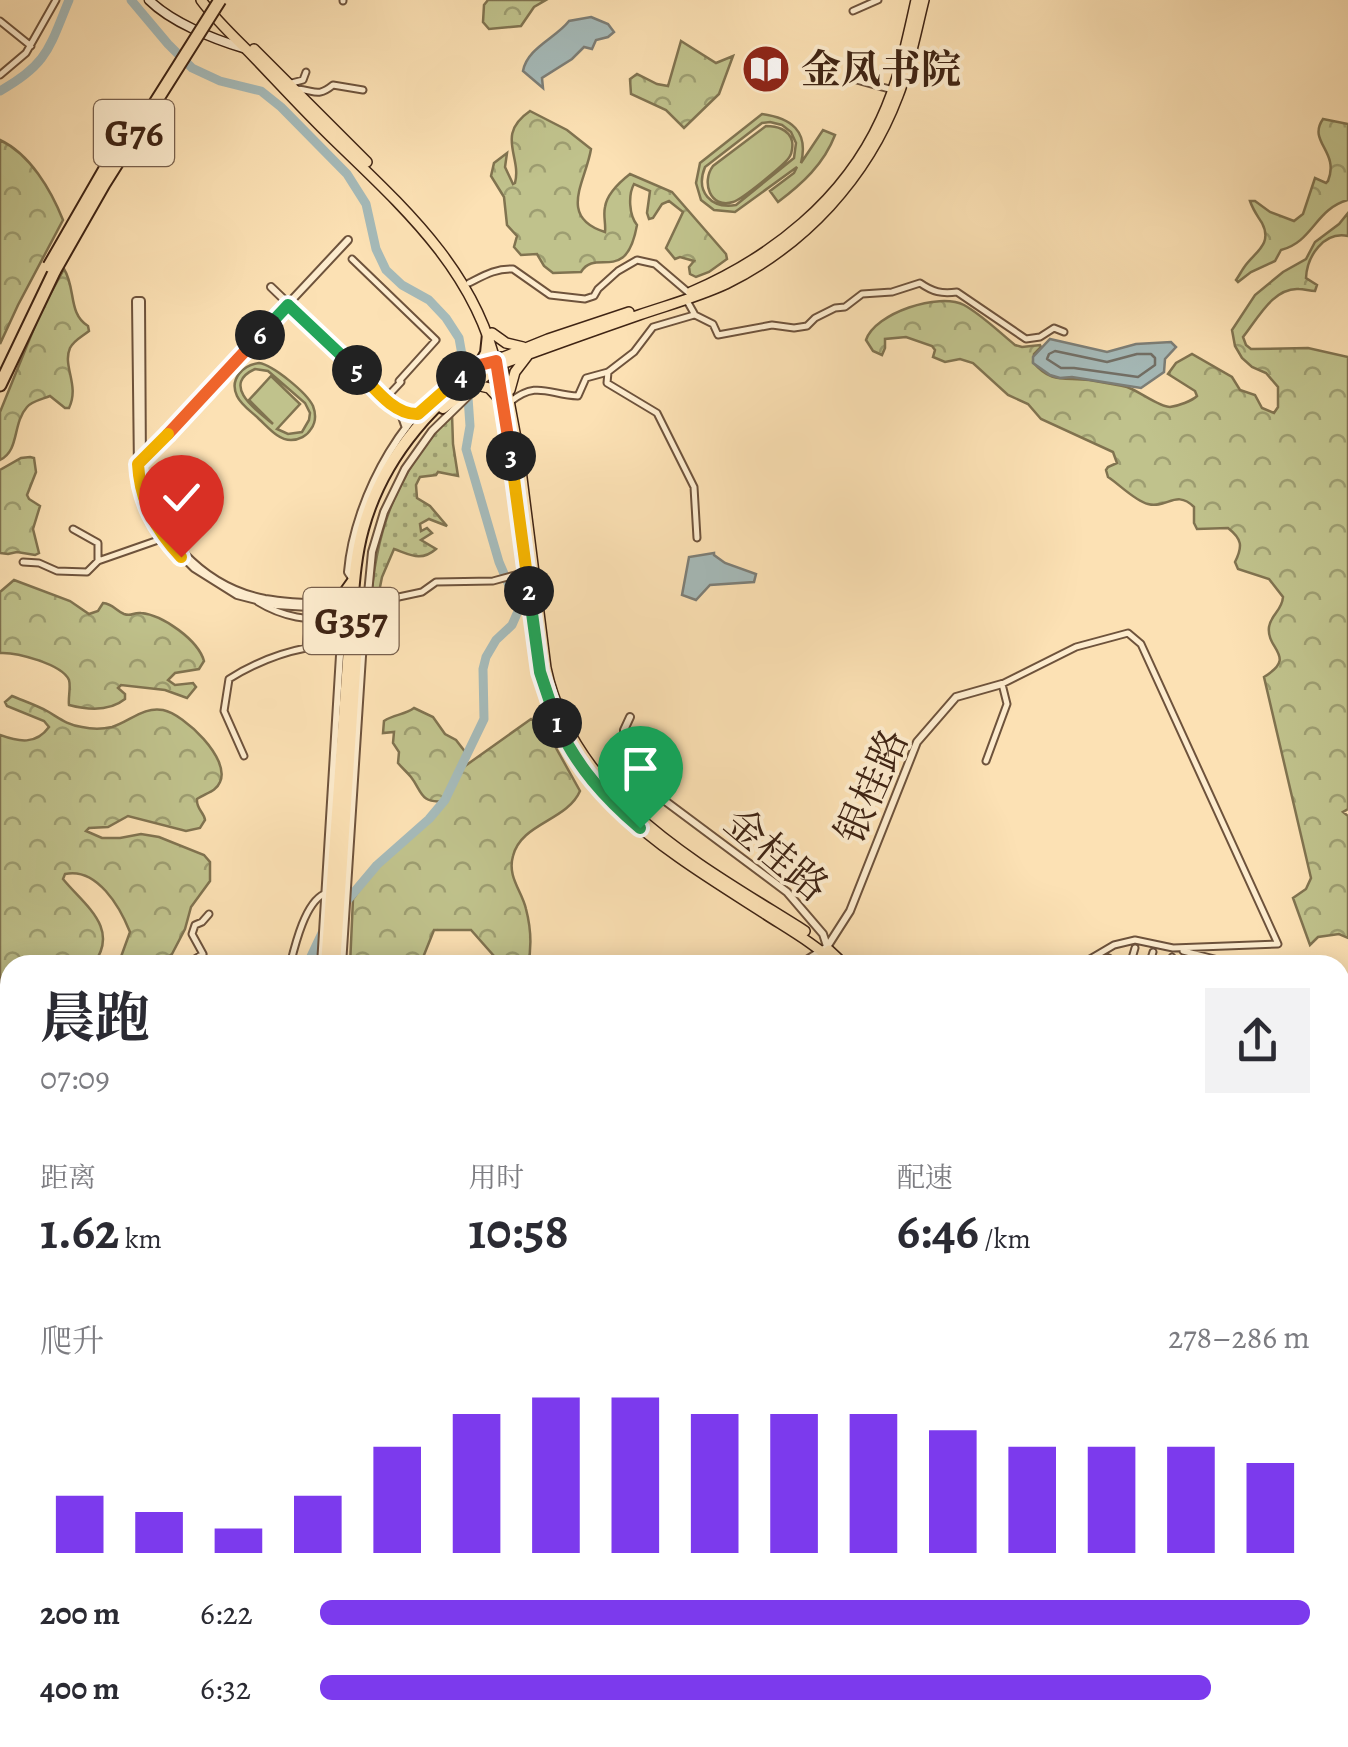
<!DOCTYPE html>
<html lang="zh">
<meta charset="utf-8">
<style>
body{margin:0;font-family:Alegreya,"Noto Serif SC",serif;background:#f2f2f3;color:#2b2b33;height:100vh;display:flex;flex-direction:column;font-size:38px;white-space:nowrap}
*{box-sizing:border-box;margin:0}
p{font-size:32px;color:#7c7c81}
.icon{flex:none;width:55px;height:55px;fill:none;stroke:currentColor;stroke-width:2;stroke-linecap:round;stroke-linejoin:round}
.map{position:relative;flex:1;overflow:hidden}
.drawer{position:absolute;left:0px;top:955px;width:1350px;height:792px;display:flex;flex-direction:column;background:#fff;border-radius:30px 30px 0 0;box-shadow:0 5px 25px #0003}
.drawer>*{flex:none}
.pin{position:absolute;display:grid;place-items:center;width:85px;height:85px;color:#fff;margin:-102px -42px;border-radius:50% 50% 50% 0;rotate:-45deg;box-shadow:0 0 10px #0007}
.pin .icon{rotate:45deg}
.km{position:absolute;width:50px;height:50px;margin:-25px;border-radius:50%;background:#222;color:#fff;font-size:28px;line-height:50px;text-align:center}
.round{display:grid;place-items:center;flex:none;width:105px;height:105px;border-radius:0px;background:#f2f2f3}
.overview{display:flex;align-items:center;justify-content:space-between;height:170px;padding:0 40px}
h1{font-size:55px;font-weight:700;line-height:75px}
.figures{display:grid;grid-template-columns:repeat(3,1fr);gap:15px;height:170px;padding:10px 40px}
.figures div{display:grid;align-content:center}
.figures b{font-size:50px;font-weight:700}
.figures small{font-size:28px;font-weight:400}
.figures p{font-size:28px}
.chart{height:280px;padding:20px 40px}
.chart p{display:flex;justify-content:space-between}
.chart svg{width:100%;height:180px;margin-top:10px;stroke:#7c3aed;stroke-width:6}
ul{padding:0 40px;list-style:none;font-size:32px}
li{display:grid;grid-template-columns:160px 120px 1fr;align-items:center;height:75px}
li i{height:25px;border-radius:12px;background:#7c3aed}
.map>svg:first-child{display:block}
.grass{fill:url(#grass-dots);stroke:#807350;stroke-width:2.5}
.forest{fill:url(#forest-crowns);stroke:#807350;stroke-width:2.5}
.garden{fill:#c0c28c;stroke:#807350;stroke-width:2.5;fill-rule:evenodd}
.water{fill:#a5bab9;stroke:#7c7e77;stroke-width:2.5}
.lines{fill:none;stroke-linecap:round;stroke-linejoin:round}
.shore{stroke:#726f66;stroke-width:2.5}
.river{stroke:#a5bab9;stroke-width:9}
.minor-casing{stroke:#6e533c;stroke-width:9}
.tertiary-casing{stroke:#6e533c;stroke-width:10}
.secondary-casing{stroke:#3f2414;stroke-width:11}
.primary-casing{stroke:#3f2414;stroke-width:12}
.trunk-casing{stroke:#3f2414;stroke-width:14}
.motorway-casing{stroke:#3f2414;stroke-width:15}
.minor{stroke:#fdecce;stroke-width:5}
.tertiary{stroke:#fdecce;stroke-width:6}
.secondary{stroke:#fdecce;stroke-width:8}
.primary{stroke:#fce1b4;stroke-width:9}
.trunk{stroke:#fce1b4;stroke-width:10}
.motorway{stroke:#fce1b4;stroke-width:11}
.motorway-bridge-casing{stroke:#3f2414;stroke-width:15;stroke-linecap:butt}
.motorway-bridge{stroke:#fce1b4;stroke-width:11}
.split-1-casing{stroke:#fff;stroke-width:20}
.split-2-casing{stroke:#fff;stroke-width:20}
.split-3-casing{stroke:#fff;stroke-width:20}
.split-4-casing{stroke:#fff;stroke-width:20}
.split-5-casing{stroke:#fff;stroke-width:20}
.split-6-casing{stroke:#fff;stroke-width:20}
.split-7-casing{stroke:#fff;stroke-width:20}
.split-8-casing{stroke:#fff;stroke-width:20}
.split-1{stroke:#22a559;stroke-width:12}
.split-2{stroke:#22a559;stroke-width:12}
.split-3{stroke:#f5b400;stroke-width:12}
.split-4{stroke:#f0652b;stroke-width:12}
.split-5{stroke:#f5b400;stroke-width:12}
.split-6{stroke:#22a559;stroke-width:12}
.split-7{stroke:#f0652b;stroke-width:12}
.split-8{stroke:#f5b400;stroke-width:12}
.labels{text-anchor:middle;stroke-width:8;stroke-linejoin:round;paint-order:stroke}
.shield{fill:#fdecce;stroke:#78604c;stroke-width:2.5}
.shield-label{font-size:38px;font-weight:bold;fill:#3f2414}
.poi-label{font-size:40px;font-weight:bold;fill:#3f2414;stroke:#fdecce;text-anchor:start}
.street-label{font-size:40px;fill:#3f2414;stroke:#fdecce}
</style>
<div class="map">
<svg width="1348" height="1747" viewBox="0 0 1348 1747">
<defs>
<pattern id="grass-dots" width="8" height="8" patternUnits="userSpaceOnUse" patternTransform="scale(2.5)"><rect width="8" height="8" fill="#c0c28c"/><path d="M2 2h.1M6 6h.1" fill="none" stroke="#9d9d71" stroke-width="1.8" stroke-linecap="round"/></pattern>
<pattern id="forest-crowns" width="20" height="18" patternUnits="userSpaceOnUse" patternTransform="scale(2.5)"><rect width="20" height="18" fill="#c0c28c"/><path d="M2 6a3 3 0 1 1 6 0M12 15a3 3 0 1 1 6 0" fill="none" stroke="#9d9d71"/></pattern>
</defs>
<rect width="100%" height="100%" fill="#fce1b4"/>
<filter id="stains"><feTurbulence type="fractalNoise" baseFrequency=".002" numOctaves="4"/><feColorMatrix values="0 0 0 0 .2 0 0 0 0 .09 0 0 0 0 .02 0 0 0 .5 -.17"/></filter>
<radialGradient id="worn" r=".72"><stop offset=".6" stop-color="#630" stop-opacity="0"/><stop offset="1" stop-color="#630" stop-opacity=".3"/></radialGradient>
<!-- grass -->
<path class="grass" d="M 452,414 L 453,444 L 458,476 L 438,472 L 436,475 L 420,477 L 416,485 L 417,498 L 430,506 L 447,526 L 429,519 L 420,524 L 421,531 L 427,528 L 432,533 L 421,540 L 436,549 C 421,562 411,555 394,549 L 382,577 L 376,607 L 370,611 C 375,530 396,473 452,414 Z"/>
<!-- forest -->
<path class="forest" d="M 488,0 L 546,0 L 534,7 L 521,26 L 489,29 L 483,22 L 484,5 Z
M 681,41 L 716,63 L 733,56 L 719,94 L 684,128 L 666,110 L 631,94 L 630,79 L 637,74 L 657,84 L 668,86 Z
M 530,111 L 567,130 L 591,149 C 586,181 557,217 605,232 C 606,223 603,216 605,207 C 607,194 621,181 630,174 L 672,192 L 726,254 L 727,259 L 709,272 L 696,277 L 690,274 L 689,267 L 694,261 L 680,257 L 675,259 L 666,248 L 683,212 L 669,201 L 662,204 L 653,218 L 649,219 L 647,213 L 650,191 L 634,184 C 628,195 629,215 637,225 C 626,286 596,247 581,272 L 553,273 L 544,266 L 537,254 L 521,255 L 514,247 L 517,236 L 507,225 L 504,197 L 491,176 L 494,163 L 507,153 L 505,167 L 513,184 L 515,183 C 522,156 495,135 530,111 Z
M 1323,119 L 1348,124 L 1348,200 C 1315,209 1313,242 1281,250 L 1275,261 L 1251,272 L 1238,282 L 1236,280 C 1239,276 1242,270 1245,266 C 1255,252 1273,244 1262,223 C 1257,215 1253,210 1250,201 L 1255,201 L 1270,212 L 1294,221 L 1303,214 L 1315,178 L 1326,183 L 1328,181 C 1340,151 1307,142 1323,119 Z
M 0,140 C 30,154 51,190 63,220 L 18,305 L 0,344 Z
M 1348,213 L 1348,236 C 1324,231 1307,256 1306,278 L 1317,285 L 1315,291 C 1310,291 1304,289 1299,289 C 1273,287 1257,320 1243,337 L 1246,345 L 1251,349 L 1308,348 L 1348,357 L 1348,809 L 1343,812 L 1348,816 L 1348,938 L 1339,934 L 1318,937 L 1310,945 L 1293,898 L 1306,889 L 1311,878 L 1264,677 C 1298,656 1266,650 1269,627 C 1271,614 1282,611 1283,597 L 1269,579 L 1238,569 L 1235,562 C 1243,546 1242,539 1228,528 L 1197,529 L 1194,523 L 1194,507 C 1176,489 1167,509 1148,504 C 1135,501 1119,484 1108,477 L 1106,470 L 1108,467 L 1117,463 L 1113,452 L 1041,419 L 1028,404 L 1008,395 L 973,363 L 960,359 L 945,362 L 933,357 L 935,350 L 932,346 L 906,337 L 885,339 L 885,348 L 882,355 L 873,351 L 866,340 C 875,313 939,292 964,305 C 982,315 999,332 1015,345 L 1022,347 L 1040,345 L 1041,347 L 1034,354 L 1033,362 C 1051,384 1064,377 1089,380 C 1101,382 1115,384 1127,387 C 1139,391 1159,407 1170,407 C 1178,406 1192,401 1197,396 L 1195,391 L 1168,374 L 1176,363 L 1192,354 L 1232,377 L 1240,390 L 1255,395 L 1262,408 L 1274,413 L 1278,407 L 1278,387 L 1266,373 L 1252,367 L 1242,358 L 1235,346 L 1232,330 L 1255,295 L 1283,272 L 1306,259 L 1315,242 L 1339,224 Z
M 64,269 C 76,288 68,314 88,326 L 89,331 C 83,336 74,340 70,348 C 62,366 80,385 69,408 L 65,408 L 50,396 C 43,399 32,401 27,407 C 12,424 20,450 0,460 L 0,412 L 41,311 Z
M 30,457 L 34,458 L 36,472 L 27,495 L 29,499 L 40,506 L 33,529 L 39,553 L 35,555 L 17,552 L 8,554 L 0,553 L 0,470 L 21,458 Z
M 14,580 L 70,601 L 89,614 L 98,611 L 103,603 C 113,604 115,610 124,614 C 132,617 133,612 141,613 C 163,615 198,640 204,661 L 199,669 L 175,673 L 168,680 L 175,685 L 193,683 L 196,687 L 187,698 L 165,690 L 121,685 L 118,688 L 125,694 L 125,699 C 109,712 88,710 69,705 C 68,698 71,687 69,680 C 62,664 16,652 0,653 L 0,592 Z
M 12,696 C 24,701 36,705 47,711 C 59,718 67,725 82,727 C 91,729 103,729 112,727 C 129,722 144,706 163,710 C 184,714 231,759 220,782 C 216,792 205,793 197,799 C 196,809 204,812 205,820 L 200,828 L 186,831 L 128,816 L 108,827 L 89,828 L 86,831 L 102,838 L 120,838 L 141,834 L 159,837 L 204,855 L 210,862 L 210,881 L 191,907 L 185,929 L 172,954 L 163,961 L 154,960 L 136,965 L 118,965 L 130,932 C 120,907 97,867 65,874 L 63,879 C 84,905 121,928 93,965 L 10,965 L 10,1069 L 0,1069 L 0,735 C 19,742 36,745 49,727 L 44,721 L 7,706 L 5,702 Z
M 414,708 L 433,717 L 445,734 L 456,740 L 466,753 L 458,771 L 531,719 L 546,730 L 580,791 C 567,821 521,823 513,856 C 507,877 522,891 526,909 C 531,928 532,946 528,965 L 502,965 L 471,930 L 434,930 L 420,965 L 350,965 L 353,899 L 377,865 L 429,819 L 444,801 C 420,804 422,791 411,777 C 407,772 402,768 398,763 L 399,752 L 393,743 L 394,732 L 383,733 L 384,721 C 394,714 405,715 414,708 Z
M 10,1176 L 10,1427 L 0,1409 L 0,1257 L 2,1256 L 0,1181 Z
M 6,1443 L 10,1445 L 10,1738 L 44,1738 L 44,1742 L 37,1747 L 0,1747 L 0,1445 Z"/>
<!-- garden -->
<path class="garden" d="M 762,114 C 791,118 809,131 801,163 L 823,130 L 835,135 C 824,164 802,184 778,202 L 770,191 L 794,173 L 797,167 L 735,212 L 714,210 L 701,200 L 696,183 L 700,163 ZM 770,122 L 782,125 L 791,132 L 796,143 L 794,158 L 736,205 C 711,209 695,192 705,167 L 762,123 Z
M 766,126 C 776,126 789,129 792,141 C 793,145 792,153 790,156 C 787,163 741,200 733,202 C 710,209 701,182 713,166 Z
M 259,363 C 273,365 307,393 313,406 C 316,414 316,422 311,429 C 307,436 299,440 291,440 C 278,440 268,427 259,419 C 252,412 241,405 237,396 C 229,379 243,365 259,363 ZM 255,369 L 268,371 L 305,403 L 310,413 L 309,420 L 302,432 L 288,434 L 277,429 L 300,404 L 271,376 L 249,400 L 273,424 C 257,411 220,385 255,369 Z"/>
<!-- water -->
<path class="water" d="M 591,17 L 608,24 L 614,32 L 608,37 L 596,40 L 592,49 L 584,47 L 572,59 L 542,78 L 543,88 L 523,71 C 527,48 556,38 569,21 Z
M 1050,339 L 1107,352 L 1136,344 L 1171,342 L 1176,347 L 1165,359 L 1164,372 L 1141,388 L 1072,377 L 1060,378 L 1050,375 L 1033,363 L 1033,357 Z
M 714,553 L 714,555 L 725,563 L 756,574 L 754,582 L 710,585 L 696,600 L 682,595 L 689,557 Z"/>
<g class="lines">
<!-- shore -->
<path class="shore" d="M 1055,351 L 1107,362 L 1137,354 L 1151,354 L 1155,358 L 1155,365 L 1138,377 L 1074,368 L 1061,368 L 1047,359 L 1049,354 Z"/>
<!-- river -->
<path class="river" d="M 131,0 L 168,44 L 192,68 L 220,81 L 261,91 L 281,107 L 347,174 L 366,204 L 376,249 L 386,270 L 402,285 L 429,300 L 446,318 L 459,338 L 467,383 L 470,426 L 466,449 L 499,562 L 519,609 L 512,625 L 496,640 L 486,657 L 483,669 L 484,719 L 445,800 L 429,819 L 377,865 L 345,903
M 0,91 C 48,64 49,48 69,0
M 307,965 L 323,931
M 270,1747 L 270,1738"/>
<!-- minor casing -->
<g class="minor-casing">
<path id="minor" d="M 343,1 L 343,0
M 853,11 L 878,0
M 0,21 L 31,46
M 0,75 L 26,53 L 56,0
M 853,79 L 893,90
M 288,84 L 303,80 L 306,72
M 297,89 C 315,90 317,98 333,85 L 363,90
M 352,259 L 436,340 L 399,381 L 401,382 L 386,398
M 469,283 C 483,276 496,268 513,269 L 550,295 L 585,299 L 594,296 L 598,289 L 618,271 L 637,260 L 655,264 L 689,293
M 686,299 L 695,315 L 713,324 L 718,335 L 772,325 L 794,328 L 807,326 L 815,318 L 835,308 L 845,307 L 862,294 L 892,292 L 920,283 C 933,292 941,294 957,292 L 1026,339 L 1040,337 L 1054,328 L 1064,332
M 608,372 L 634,352 L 653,327 L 694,315
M 510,402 C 537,380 549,395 578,396 L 586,378 L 608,372 L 607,383 L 657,413 L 694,487 L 697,538
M 73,529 L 98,543 L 98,561
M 23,562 L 39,563 L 57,571 L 87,572 L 98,561 L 164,538
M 258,602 C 284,618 308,620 338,620
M 358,620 L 365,620 L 394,598 L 422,592 L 436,582 L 493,581 L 526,572
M 244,756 L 224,711 L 229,679 C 253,664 280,653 306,648 L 309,620
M 986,761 L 1007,704 L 1002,684 L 1076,647 L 1128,633 L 1141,644 L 1278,944 L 1173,948 L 1135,940 L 1114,945 L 1080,965
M 1183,951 L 1238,965
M 185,965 L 203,954 L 192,934 L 195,925 L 202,922 L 209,914
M 290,965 C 295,945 305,903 324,894
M 1107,965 L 1109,958
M 1130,965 L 1135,948
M 1149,965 L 1153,952
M 1170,965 L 1172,957
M 1192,965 L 1193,965
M 1340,999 L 1348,1001
M 0,1148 L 10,1150
M 1346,1206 L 1348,1207
M 383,1738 L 383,1747
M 976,1738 L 975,1740 L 981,1742 L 980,1747
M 1019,1738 L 1039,1745
M 1065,1741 L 1066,1738
M 1163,1743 L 1184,1742
M 261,1747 L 262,1738
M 346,1747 L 350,1738
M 641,1747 L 645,1738
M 663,1747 L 667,1738
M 687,1747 L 692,1738"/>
</g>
<!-- tertiary casing -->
<g class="tertiary-casing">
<path id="tertiary" d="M 271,287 L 400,411 L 406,428
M 140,462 L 348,240
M 354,581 L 348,572 C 354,498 408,396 480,365
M 359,610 L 276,605 L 237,595 L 194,568 L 164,538 L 145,502 L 138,470 L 136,301 L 141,301 L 142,470 C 151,532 203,587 265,599 C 295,604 328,604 359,606
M 630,717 L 624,730 L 624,738 L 641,783 L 787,892 L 823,934 L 827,946
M 321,965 L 341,639 L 349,629
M 342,965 L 362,656 L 372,552 L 384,512 L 405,469 L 432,431 L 471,393
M 799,965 L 827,947 L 850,911 L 917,742 L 956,697 L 1002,684
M 1284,1738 L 1304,1747
M 719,1747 L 723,1738"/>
</g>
<!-- secondary casing -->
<g class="secondary-casing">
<path id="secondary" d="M 149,0 C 171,22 213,39 243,48
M 1340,1314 L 1348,1312
M 1340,1489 L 1348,1492"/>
</g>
<!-- primary casing -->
<g class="primary-casing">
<path id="primary" d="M 201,0 C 215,19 231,34 248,51 C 276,80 304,111 334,140 C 402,206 475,270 497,368 L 540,672 C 570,795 662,848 762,912 C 788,929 814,943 837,965
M 254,49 L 367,162
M 691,292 C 772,257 844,200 881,119 C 899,81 907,40 916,0
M 492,333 L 506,343 L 523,347
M 501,358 L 548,339 L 629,312
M 502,363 L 519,454 L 546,668 C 574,800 701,865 805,931
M 502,364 C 548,347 593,331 639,315 C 668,305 698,297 726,284 C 805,245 867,178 898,96 C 910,65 916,32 924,0
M 472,384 L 489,388 L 502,402
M 510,390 L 515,372 L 528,355
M 829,950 L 845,965
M 929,1747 L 933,1738"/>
</g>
<!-- trunk casing -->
<g class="trunk-casing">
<path id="trunk" d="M 477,369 L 486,353 L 488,334
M 443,408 L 489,373
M 329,604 L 343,595 L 353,581
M 328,608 L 341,618 L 349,634
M 326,965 L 352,606 C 354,580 356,554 363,529 C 383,456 436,395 501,358
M 335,965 L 357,642
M 297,1747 L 300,1738
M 305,1747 L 309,1738"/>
</g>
<!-- motorway casing -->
<g class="motorway-casing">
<path id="motorway" d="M 0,385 L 55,270"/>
</g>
<!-- minor -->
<use href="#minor" class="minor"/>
<!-- tertiary -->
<use href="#tertiary" class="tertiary"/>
<!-- secondary -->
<use href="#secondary" class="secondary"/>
<!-- primary -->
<use href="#primary" class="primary"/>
<!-- trunk -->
<use href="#trunk" class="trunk"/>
<!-- motorway -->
<use href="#motorway" class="motorway"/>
<!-- motorway-bridge casing -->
<g class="motorway-bridge-casing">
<path id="motorway-bridge" d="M 49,266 L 125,134
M 55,270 L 104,184 L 220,0"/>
</g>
<!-- motorway-bridge -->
<use href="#motorway-bridge" class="motorway-bridge"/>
</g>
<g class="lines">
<!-- split-1 casing -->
<g class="split-1-casing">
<path id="split-1" d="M 557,723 C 576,766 605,798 640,828"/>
</g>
<!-- split-2 casing -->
<g class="split-2-casing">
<path id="split-2" d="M 529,591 L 540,672 L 557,723"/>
</g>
<!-- split-3 casing -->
<g class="split-3-casing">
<path id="split-3" d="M 511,456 L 529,591"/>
</g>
<!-- split-4 casing -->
<g class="split-4-casing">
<path id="split-4" d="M 461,376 L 476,366 L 496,361 L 511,456"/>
</g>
<!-- split-5 casing -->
<g class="split-5-casing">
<path id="split-5" d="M 357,370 C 373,386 393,415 418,414 L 461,376"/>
</g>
<!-- split-6 casing -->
<g class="split-6-casing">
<path id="split-6" d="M 260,335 L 288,305 L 357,370"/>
</g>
<!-- split-7 casing -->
<g class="split-7-casing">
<path id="split-7" d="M 168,434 L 260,335"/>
</g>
<!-- split-8 casing -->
<g class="split-8-casing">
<path id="split-8" d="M 168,434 L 138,464 C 140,502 156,530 181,557"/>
</g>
<!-- split-1 -->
<use href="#split-1" class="split-1"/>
<!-- split-2 -->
<use href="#split-2" class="split-2"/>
<!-- split-3 -->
<use href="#split-3" class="split-3"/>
<!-- split-4 -->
<use href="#split-4" class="split-4"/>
<!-- split-5 -->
<use href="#split-5" class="split-5"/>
<!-- split-6 -->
<use href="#split-6" class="split-6"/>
<!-- split-7 -->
<use href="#split-7" class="split-7"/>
<!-- split-8 -->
<use href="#split-8" class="split-8"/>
</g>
<!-- icons -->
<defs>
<g id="library-disc" transform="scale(2.5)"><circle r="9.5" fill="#8f2418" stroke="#fdecce"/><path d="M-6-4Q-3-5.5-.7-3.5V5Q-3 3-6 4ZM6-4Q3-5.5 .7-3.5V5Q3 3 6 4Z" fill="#fff"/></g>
</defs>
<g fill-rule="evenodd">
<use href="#library-disc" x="766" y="69"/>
</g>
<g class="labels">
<!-- shield labels -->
<g class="shield">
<rect x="94" y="100" width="80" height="66" rx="8"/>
<rect x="303.5" y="588" width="95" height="66" rx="8"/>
</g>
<g class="shield-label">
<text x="134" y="146">G76</text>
<text x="351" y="634">G357</text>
</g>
<!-- poi labels -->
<g class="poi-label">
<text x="801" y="83">金凤书院</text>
</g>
<!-- street labels -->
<g class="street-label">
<text transform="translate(871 786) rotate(-66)" y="14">银桂路</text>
<text transform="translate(777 854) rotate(40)" y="14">金桂路</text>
</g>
</g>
<rect width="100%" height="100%" filter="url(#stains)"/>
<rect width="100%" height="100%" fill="url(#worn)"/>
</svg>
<div class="pin" style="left:640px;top:828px;background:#1e9e55"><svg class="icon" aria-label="arrive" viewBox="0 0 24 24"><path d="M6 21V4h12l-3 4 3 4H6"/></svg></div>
<div class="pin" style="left:181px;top:557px;background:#d93025"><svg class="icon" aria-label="check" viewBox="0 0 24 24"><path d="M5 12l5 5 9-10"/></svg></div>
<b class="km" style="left:557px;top:723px">1</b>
<b class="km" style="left:529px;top:591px">2</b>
<b class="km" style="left:511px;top:456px">3</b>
<b class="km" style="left:461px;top:376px">4</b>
<b class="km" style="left:357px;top:370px">5</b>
<b class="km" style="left:260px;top:335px">6</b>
<section class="drawer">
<div class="overview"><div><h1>晨跑</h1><p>07:09</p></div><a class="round"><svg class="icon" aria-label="share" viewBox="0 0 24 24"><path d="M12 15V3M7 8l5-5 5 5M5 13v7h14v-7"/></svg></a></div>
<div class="figures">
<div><p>距离</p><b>1.62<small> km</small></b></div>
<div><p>用时</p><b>10:58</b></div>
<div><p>配速</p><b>6:46<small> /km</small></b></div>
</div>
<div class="chart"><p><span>爬升</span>278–286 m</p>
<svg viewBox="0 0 160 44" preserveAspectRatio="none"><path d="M5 44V30M15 44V34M25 44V38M35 44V30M45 44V18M55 44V10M65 44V6M75 44V6M85 44V10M95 44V10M105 44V10M115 44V14M125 44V18M135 44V18M145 44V18M155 44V22"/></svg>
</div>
<ul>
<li><b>200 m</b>6:22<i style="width:100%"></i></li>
<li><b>400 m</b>6:32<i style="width:90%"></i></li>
</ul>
</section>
</div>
